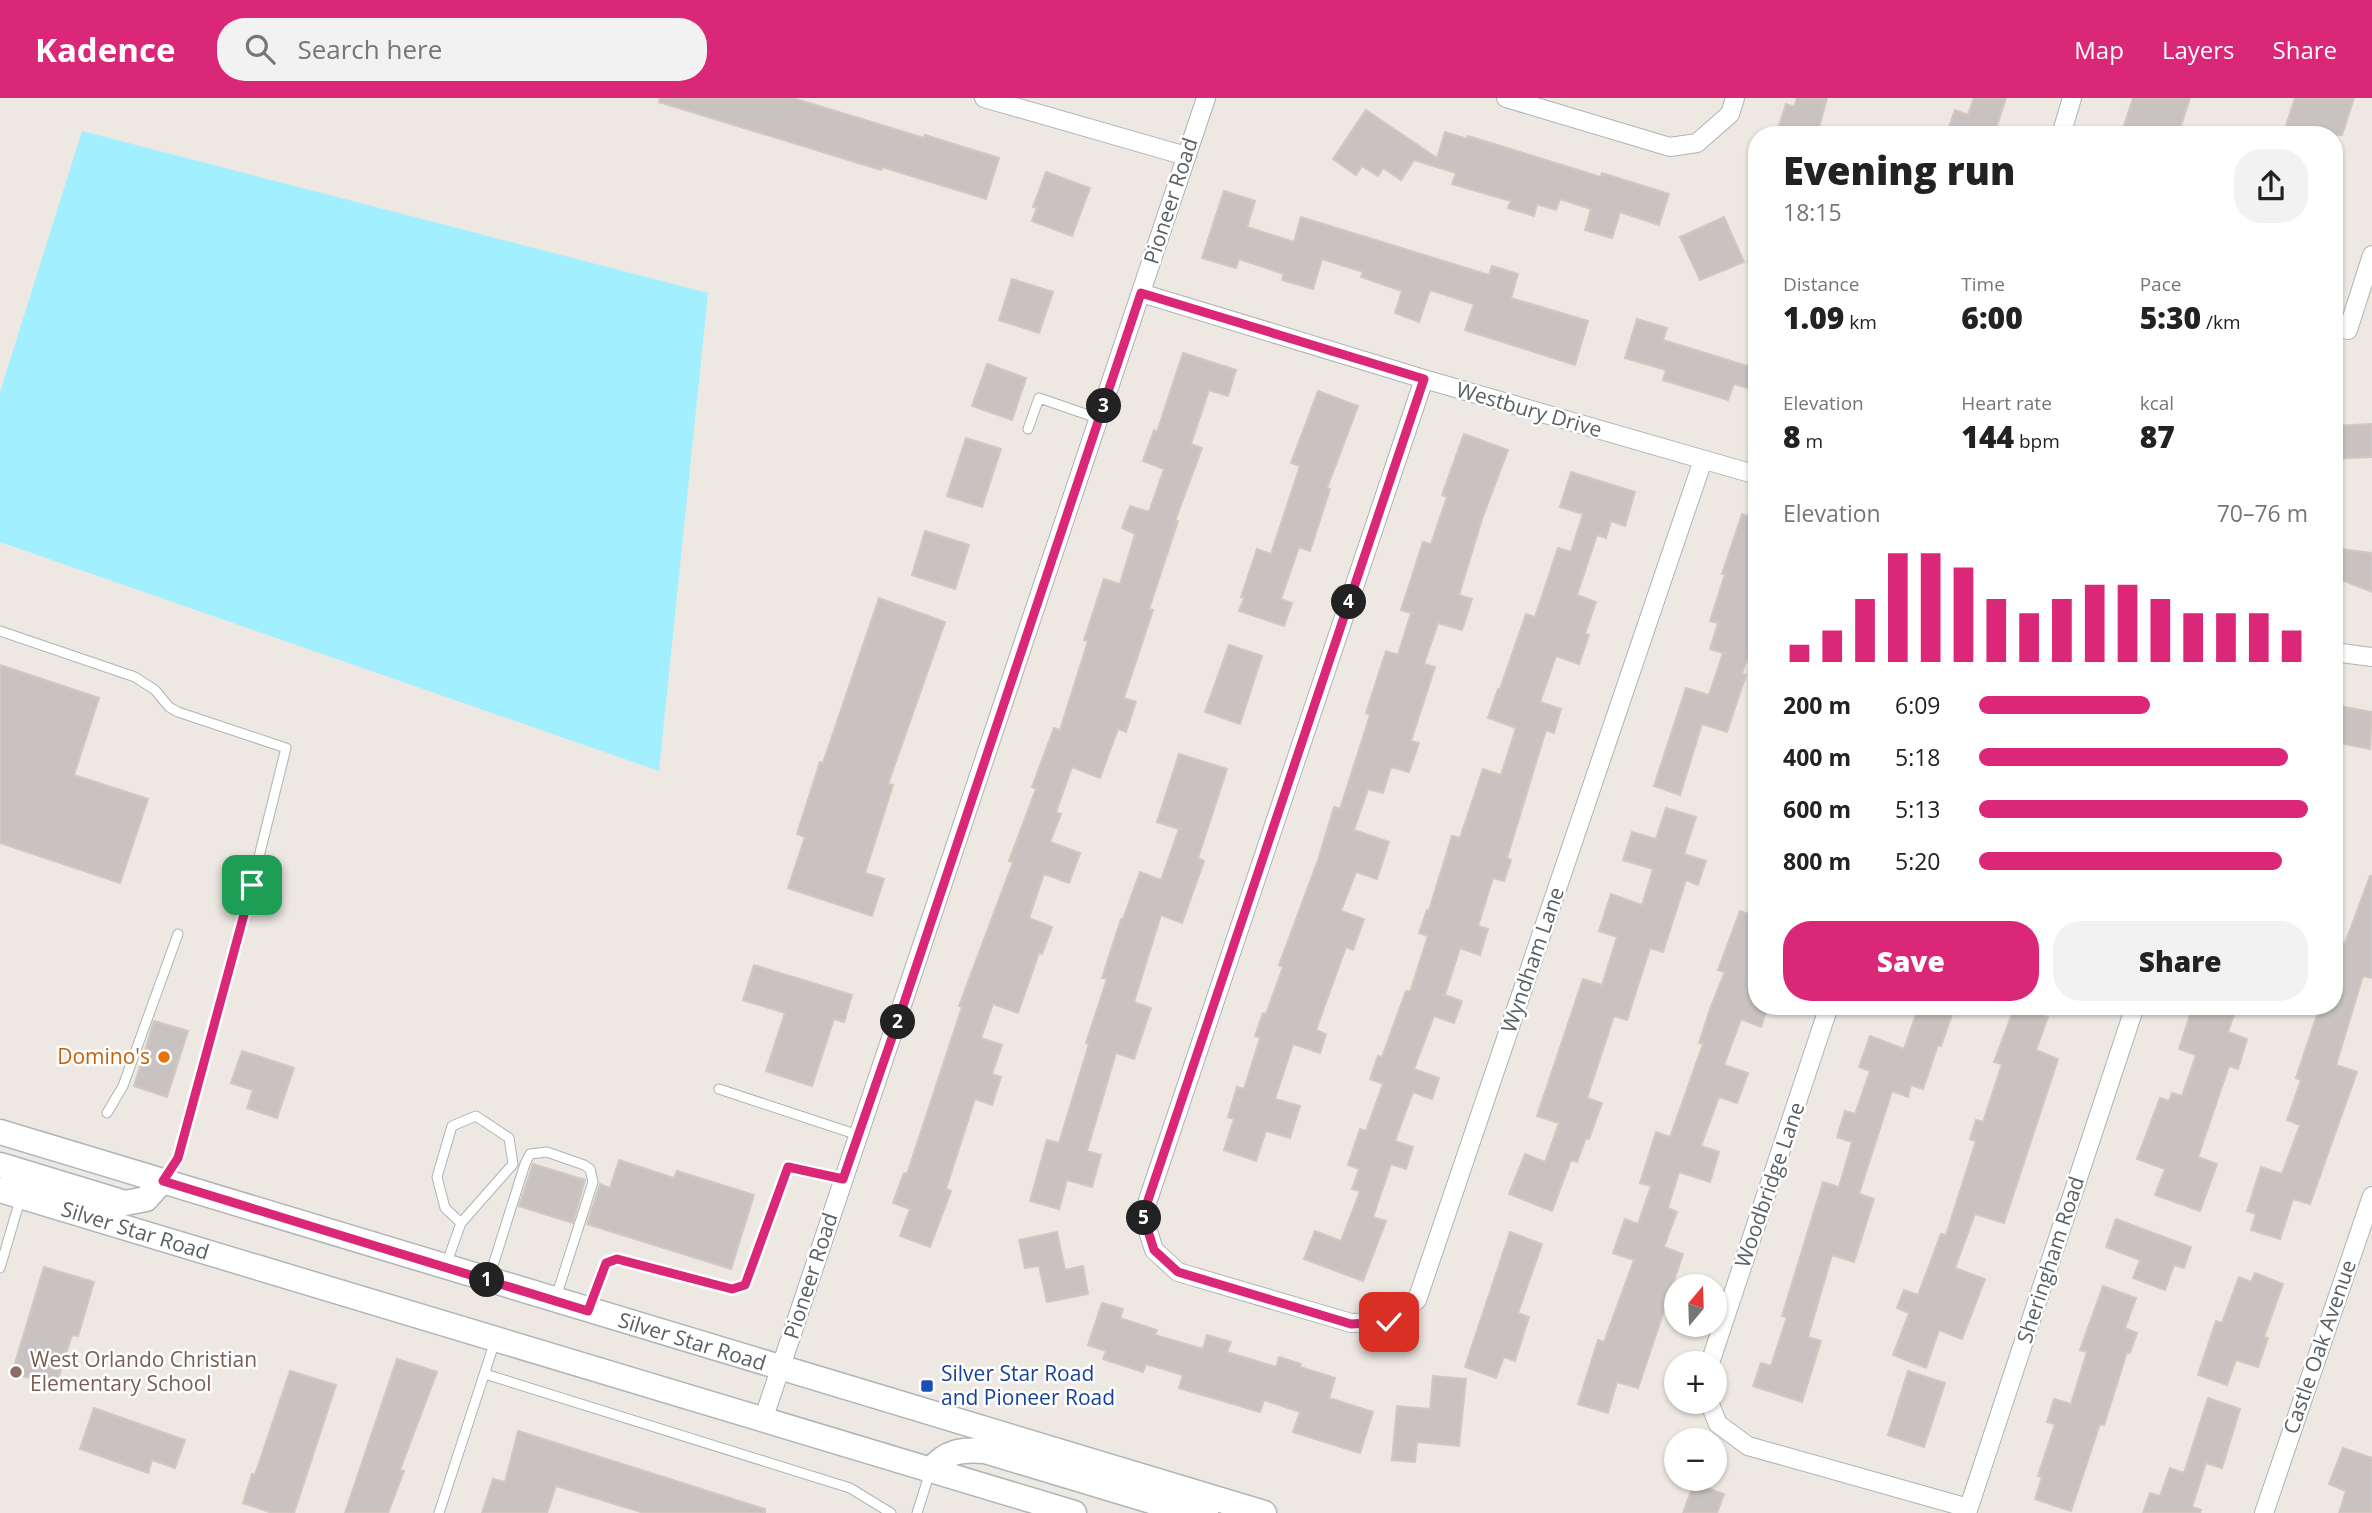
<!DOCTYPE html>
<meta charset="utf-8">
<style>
body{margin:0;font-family:"Open Sans",sans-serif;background:#f2f2f2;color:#222;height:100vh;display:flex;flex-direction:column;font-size:26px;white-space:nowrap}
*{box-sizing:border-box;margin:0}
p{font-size:23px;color:#767676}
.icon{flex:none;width:38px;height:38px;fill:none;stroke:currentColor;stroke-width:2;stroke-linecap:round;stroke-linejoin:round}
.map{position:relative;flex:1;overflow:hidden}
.drawer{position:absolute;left:1748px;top:28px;width:595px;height:889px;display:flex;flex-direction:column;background:#fff;border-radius:28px;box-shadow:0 2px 5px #0004}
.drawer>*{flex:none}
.needle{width:46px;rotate:19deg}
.controls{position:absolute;left:1664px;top:1176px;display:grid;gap:14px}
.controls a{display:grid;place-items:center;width:63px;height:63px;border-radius:50%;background:#fff;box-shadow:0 2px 5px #0004;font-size:35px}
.pin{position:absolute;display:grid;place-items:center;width:60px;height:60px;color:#fff;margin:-30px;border-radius:14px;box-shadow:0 4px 10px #0006}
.km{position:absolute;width:35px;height:35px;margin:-18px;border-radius:50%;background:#222;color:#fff;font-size:19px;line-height:35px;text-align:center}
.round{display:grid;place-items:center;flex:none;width:74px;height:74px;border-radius:28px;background:#f2f2f2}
.overview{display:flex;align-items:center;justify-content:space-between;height:119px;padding:0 35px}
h1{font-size:38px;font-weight:800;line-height:52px}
.figures{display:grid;grid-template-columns:repeat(3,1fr);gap:10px;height:119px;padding:7px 35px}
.figures div{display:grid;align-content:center}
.figures b{font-size:30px;font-weight:800}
.figures small{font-size:19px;font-weight:400}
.figures p{font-size:19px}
.chart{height:196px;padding:14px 35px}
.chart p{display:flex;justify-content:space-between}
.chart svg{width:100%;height:126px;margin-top:7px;stroke:#db2777;stroke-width:6}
.cta{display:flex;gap:14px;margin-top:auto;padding:14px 35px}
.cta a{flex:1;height:80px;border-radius:28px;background:#db2777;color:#fff;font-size:28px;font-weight:800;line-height:80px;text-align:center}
.cta a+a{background:#f2f2f2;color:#222}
ul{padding:0 35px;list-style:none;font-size:23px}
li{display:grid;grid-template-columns:112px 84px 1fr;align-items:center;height:52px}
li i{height:18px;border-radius:9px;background:#db2777}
header{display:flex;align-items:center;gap:42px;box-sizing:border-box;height:98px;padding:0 35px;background:#db2777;color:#fff}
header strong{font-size:33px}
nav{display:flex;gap:38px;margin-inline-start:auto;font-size:24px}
.search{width:490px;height:63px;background:#f2f2f2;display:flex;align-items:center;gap:18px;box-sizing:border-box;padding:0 24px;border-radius:28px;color:#767676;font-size:26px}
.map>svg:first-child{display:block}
.water{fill:#a2f0ff}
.building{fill:#c8c3c0;stroke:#d2c8c1;stroke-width:2}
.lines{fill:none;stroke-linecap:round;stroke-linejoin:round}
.service-casing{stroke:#aeb3b5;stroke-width:11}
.minor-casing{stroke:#aeb3b5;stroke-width:20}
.secondary-casing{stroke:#afb5b8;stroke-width:27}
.service{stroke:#fff;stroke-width:9}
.minor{stroke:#fff;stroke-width:18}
.secondary{stroke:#fff;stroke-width:24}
.route-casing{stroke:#fff;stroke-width:14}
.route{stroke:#db2777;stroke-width:9}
.food-dot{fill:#e8710a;stroke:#fff;stroke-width:2.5}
.education-dot{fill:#8d6e63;stroke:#fff;stroke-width:2.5}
.transit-dot{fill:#1a4fb4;stroke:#fff;stroke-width:2.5}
.labels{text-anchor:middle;stroke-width:5;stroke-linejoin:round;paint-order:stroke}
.street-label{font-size:21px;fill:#5b6163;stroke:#fff}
.food-label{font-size:21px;fill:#c56008;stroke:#fff;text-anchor:end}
.education-label{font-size:21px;fill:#785e54;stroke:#fff;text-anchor:start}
.transit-label{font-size:21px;fill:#164399;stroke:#fff;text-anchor:start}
</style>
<header>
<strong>Kadence</strong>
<div class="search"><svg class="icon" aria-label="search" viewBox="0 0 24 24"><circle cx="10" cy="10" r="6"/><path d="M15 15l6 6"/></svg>Search here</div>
<nav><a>Map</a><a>Layers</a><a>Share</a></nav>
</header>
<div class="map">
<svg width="2372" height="1415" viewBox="0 0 2372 1415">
<rect width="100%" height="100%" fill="#eee8e3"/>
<!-- water -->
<path class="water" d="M 82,33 L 708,195 L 659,673 L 0,444 L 0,294 Z"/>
<!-- building -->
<path class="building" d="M 660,0 L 793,0 L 924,40 L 925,37 L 999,60 L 986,101 L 882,69 L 881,72 L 659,4 Z
M 1797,0 L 1827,0 L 1817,37 L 1776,37 L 1786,6 L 1794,9 Z
M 1974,0 L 2006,0 L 1994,37 L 1946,37 L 1955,12 L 1968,17 Z
M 2133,0 L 2190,0 L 2178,37 L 2121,37 Z
M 2295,0 L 2354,0 L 2342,37 L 2283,37 Z
M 1366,12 L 1437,60 L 1445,34 L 1467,41 L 1468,38 L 1601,79 L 1602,75 L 1669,96 L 1659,127 L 1620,114 L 1612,140 L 1585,132 L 1591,111 L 1560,101 L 1556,112 L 1537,106 L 1534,118 L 1508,110 L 1511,103 L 1452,86 L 1456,75 L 1414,62 L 1401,82 L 1383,70 L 1378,78 L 1362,68 L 1356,77 L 1333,61 Z
M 1046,74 L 1090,90 L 1072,138 L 1032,123 L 1037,110 L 1033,109 Z
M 1224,93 L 1255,103 L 1247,129 L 1294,144 L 1301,119 L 1489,177 L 1492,168 L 1518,176 L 1511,200 L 1588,223 L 1575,267 L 1465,232 L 1474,206 L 1430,192 L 1419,224 L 1395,215 L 1402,193 L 1361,179 L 1363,174 L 1322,161 L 1313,191 L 1282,182 L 1284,176 L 1239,161 L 1236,170 L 1202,160 Z
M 1724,119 L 1744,164 L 1700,182 L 1680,139 Z
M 1012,181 L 1053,194 L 1039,235 L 999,222 Z
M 1637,221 L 1667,230 L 1663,242 L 1757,271 L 1757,293 L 1734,286 L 1728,302 L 1663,282 L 1666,272 L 1625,260 Z
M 1183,255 L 1236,272 L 1228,298 L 1209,292 L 1191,346 L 1202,350 L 1175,423 L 1178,423 L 1149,511 L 1153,512 L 1124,600 L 1136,604 L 1126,634 L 1118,631 L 1100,680 L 1072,669 L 1056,714 L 1061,716 L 1050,744 L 1080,755 L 1069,785 L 1044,776 L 1029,820 L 1052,829 L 1042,856 L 1039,855 L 1018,915 L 993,906 L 981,940 L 1002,947 L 992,976 L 1001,979 L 992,1007 L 975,1001 L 946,1091 L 951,1093 L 930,1149 L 900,1138 L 910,1111 L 893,1105 L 904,1075 L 907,1076 L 962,909 L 959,908 L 1013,764 L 1009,763 L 1036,691 L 1032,689 L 1054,630 L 1060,632 L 1088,543 L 1084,542 L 1104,481 L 1120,486 L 1135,436 L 1122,430 L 1130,408 L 1149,414 L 1164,371 L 1143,363 L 1154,332 L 1157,334 Z
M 987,266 L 1026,280 L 1012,322 L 972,308 Z
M 1318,293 L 1358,308 L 1327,390 L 1330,391 L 1310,453 L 1299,449 L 1281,501 L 1292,505 L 1284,528 L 1239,513 L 1244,500 L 1241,499 L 1257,451 L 1271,456 L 1300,368 L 1291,365 Z
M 2372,326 L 2372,359 L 2334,361 L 2334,328 Z
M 1464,336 L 1508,352 L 1482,421 L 1459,497 L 1472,501 L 1462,532 L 1438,525 L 1424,566 L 1435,569 L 1411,643 L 1419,645 L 1409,674 L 1391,669 L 1383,695 L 1368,691 L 1354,732 L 1389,744 L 1377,781 L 1356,774 L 1341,813 L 1364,821 L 1353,852 L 1346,849 L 1316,932 L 1326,936 L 1320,955 L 1293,946 L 1275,1001 L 1300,1008 L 1290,1040 L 1266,1033 L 1256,1063 L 1224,1052 L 1234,1021 L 1228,1019 L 1237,989 L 1244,991 L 1260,940 L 1255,938 L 1263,915 L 1266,916 L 1283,869 L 1279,867 L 1318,762 L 1334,709 L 1340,711 L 1370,617 L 1366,615 L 1386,553 L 1398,557 L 1411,515 L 1401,512 L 1423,444 L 1431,446 L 1447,399 L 1442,397 Z
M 966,340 L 1001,351 L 982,409 L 947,398 Z
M 1571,374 L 1635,394 L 1625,428 L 1611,423 L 1606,440 L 1597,437 L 1577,497 L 1596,504 L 1585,536 L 1589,537 L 1579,566 L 1556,558 L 1540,604 L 1561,611 L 1554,635 L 1546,632 L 1507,760 L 1511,762 L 1504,783 L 1493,780 L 1478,828 L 1488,831 L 1480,857 L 1460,850 L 1445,897 L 1462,903 L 1454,925 L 1434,918 L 1414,971 L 1439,980 L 1432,1001 L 1413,994 L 1395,1043 L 1413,1049 L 1406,1071 L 1391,1066 L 1373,1119 L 1386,1123 L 1363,1183 L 1304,1161 L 1315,1133 L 1341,1143 L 1360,1093 L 1352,1091 L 1359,1071 L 1348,1067 L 1360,1031 L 1366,1033 L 1383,986 L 1370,981 L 1378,958 L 1382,959 L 1406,893 L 1410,894 L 1428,838 L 1419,835 L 1427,812 L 1429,812 L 1452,738 L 1460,740 L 1483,671 L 1501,677 L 1516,630 L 1488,620 L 1498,591 L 1500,591 L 1526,516 L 1535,519 L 1558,450 L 1571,454 L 1583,416 L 1560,409 Z
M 1742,416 L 1757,421 L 1757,530 L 1742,576 L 1746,577 L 1727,634 L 1702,626 L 1680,697 L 1654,688 L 1686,590 L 1709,597 L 1723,555 L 1710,551 L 1718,525 L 1710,523 L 1725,476 L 1722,476 Z
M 925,433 L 969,447 L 955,491 L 912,477 Z
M 2334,450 L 2372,455 L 2372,494 L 2334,479 Z
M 879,500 L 945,524 L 888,686 L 893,687 L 865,775 L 884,781 L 872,818 L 788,790 L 805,739 L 797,736 L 820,664 L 823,665 Z
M 1229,547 L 1262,558 L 1240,626 L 1205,614 Z
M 0,567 L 99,600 L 74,677 L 148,701 L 120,785 L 0,745 Z
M 2334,607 L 2372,614 L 2370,651 L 2334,644 Z
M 1179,656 L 1227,671 L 1198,760 L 1204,763 L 1182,825 L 1161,817 L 1134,904 L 1151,910 L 1134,961 L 1116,955 L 1087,1053 L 1101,1057 L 1092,1089 L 1067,1082 L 1059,1111 L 1030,1103 L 1047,1042 L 1059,1045 L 1089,946 L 1086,945 L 1107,881 L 1102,880 L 1121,821 L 1123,821 L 1140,774 L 1161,782 L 1179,731 L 1157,724 Z
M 1666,710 L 1696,719 L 1684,756 L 1706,763 L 1698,787 L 1686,782 L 1663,854 L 1650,850 L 1627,922 L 1614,918 L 1587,1000 L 1602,1005 L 1589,1041 L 1586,1040 L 1577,1064 L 1571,1062 L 1552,1113 L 1509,1096 L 1525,1056 L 1545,1064 L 1559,1025 L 1537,1018 L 1583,881 L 1602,887 L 1617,839 L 1599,833 L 1611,796 L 1642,807 L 1653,771 L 1623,762 L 1632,734 L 1656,741 Z
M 2370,778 L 2372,778 L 2372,880 L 2363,878 L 2336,967 L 2357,974 L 2310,1106 L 2293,1101 L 2280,1141 L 2251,1132 L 2256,1116 L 2247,1113 L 2261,1069 L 2282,1076 L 2300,1027 L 2287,1022 L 2301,982 L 2296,980 L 2320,908 L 2334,908 L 2334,861 L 2340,844 L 2345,845 Z
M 1740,813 L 1757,819 L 1757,908 L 1768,908 L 1761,929 L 1741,921 L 1724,967 L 1748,975 L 1737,1005 L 1719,999 L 1701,1048 L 1719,1054 L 1710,1084 L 1679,1074 L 1668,1110 L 1677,1114 L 1664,1149 L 1683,1156 L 1638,1290 L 1617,1284 L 1608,1315 L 1578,1306 L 1598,1242 L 1604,1244 L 1634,1162 L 1613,1155 L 1625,1121 L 1638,1126 L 1651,1088 L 1640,1085 L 1656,1034 L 1670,1039 L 1703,946 L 1699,945 L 1711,908 L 1725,874 L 1718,872 Z
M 754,867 L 852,897 L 844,924 L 834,921 L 812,988 L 766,973 L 785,915 L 743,902 Z
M 1919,908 L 1955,908 L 1941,948 L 1938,947 L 1923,991 L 1911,987 L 1908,999 L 1892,993 L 1859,1096 L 1874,1101 L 1854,1164 L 1832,1157 L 1808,1239 L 1821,1243 L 1802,1304 L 1753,1288 L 1761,1265 L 1771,1268 L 1787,1219 L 1782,1218 L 1823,1084 L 1839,1089 L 1852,1044 L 1837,1039 L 1845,1013 L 1855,1016 L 1870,973 L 1859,969 L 1870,938 L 1904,951 Z
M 2015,908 L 2048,919 L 2036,952 L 2058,961 L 2004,1125 L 1975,1116 L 1955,1170 L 1985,1181 L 1962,1241 L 1939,1232 L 1926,1270 L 1893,1257 L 1909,1215 L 1897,1210 L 1904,1192 L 1918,1197 L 1941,1136 L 1946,1137 L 1976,1043 L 1970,1041 L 1976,1022 L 1983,1024 L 2002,966 L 1994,964 Z
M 2193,908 L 2237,908 L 2228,934 L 2247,941 L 2238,971 L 2229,968 L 2198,1059 L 2217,1066 L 2200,1113 L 2155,1097 L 2165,1071 L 2137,1061 L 2160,1000 L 2169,1003 L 2172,995 L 2182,998 L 2196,957 L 2179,951 Z
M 154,923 L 188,933 L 167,999 L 134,988 Z
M 242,953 L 294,970 L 277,1020 L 247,1010 L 253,992 L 231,985 Z
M 619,1062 L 674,1080 L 677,1073 L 754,1097 L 731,1171 L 587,1126 L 600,1086 L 610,1090 Z
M 533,1066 L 585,1082 L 573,1125 L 519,1108 Z
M 2116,1121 L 2191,1149 L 2184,1170 L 2174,1167 L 2165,1192 L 2133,1180 L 2140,1162 L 2106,1149 Z
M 1057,1134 L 1065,1172 L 1083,1168 L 1088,1196 L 1047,1204 L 1039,1168 L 1025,1170 L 1019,1142 Z
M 1510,1134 L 1542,1146 L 1518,1215 L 1529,1219 L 1515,1263 L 1504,1259 L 1496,1280 L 1465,1269 Z
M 44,1169 L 94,1184 L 78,1238 L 72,1237 L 56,1288 L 12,1275 Z
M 2255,1175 L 2283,1186 L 2264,1239 L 2268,1240 L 2258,1269 L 2236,1262 L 2227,1287 L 2198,1277 L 2216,1223 L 2222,1225 L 2239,1179 L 2251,1184 Z
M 2103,1188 L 2136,1200 L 2125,1230 L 2137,1235 L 2130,1255 L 2127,1254 L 2104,1327 L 2100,1326 L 2071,1413 L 2035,1401 L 2042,1379 L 2038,1378 L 2055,1326 L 2047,1324 L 2054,1301 L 2071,1306 L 2087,1254 L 2080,1252 Z
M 1102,1205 L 1123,1211 L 1120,1220 L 1157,1232 L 1155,1237 L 1203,1251 L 1207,1237 L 1231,1244 L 1227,1254 L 1276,1269 L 1279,1259 L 1301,1266 L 1300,1269 L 1335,1280 L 1329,1300 L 1373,1314 L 1360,1355 L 1293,1334 L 1300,1314 L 1264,1302 L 1260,1314 L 1179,1290 L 1183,1277 L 1146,1266 L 1143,1274 L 1103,1261 L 1106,1253 L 1088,1247 Z
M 397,1261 L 437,1274 L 400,1372 L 404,1373 L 388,1415 L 345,1415 Z
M 290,1273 L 336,1287 L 294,1415 L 272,1415 L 243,1405 L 252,1376 L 255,1377 Z
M 1908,1273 L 1945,1285 L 1924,1349 L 1888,1337 Z
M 1433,1278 L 1466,1281 L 1459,1348 L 1417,1344 L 1415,1364 L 1392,1362 L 1397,1308 L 1430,1311 Z
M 2208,1300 L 2240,1311 L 2222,1370 L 2206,1365 L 2192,1409 L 2201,1412 L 2200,1415 L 2143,1415 L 2150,1395 L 2160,1398 L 2170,1370 L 2184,1375 Z
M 94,1310 L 185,1342 L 175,1370 L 152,1362 L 148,1375 L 80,1351 Z
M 518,1333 L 765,1411 L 765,1415 L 644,1415 L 556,1388 L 547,1415 L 482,1415 L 493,1381 L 505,1384 Z
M 2343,1350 L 2372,1360 L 2372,1415 L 2339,1415 L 2346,1393 L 2329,1386 Z
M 1694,1385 L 1724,1396 L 1717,1415 L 1683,1415 Z"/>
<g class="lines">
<!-- service casing -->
<g class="service-casing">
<path id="service" d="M 1028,331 L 1039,300 L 1100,321
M 0,533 L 135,579 L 155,592 L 169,609 L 178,614 L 286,650 L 235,855 L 178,1060 L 163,1081
M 719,991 L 858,1037
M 107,1015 L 123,988 L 178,836
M 446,1167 L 461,1125 L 513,1066 L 509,1040 L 476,1018 L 452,1028 L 437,1079 L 445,1110 L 461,1125
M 0,1170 L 20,1102
M 489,1180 L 525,1066 L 530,1056 L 547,1054 L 584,1067 L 590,1071 L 593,1084 L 556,1199
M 590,1209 L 606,1165 L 617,1161 L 732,1191 L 745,1187 L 788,1069 L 843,1081
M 485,1276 L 850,1390 L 891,1415
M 439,1415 L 495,1243
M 917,1415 L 930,1374"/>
</g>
<!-- minor casing -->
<g class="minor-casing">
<path id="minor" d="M 984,0 L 1186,58
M 1506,0 L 1670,49 L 1697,45 L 1730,16 L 1735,0
M 2061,37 L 2072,0
M 1141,195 L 1424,281 L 1757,377
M 2334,228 L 2348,232 L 2372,157
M 1424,281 L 1143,1117 L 1154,1152 L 1178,1174 L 1351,1225 L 1389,1224 L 1417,1202 L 1703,362
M 2334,554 L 2372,559
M 1710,1265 L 1829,908
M 1709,1304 L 1718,1326 L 1748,1348 L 1968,1410
M 763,1322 L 1206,0
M 1967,1415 L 2135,908
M 2264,1415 L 2372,1098"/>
</g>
<!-- secondary casing -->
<g class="secondary-casing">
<path id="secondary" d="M 0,1034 L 1264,1415
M 0,1067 L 125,1105 L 146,1101 L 162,1083
M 0,1092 L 1074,1415
M 931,1372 C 946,1353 962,1351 985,1353 L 1161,1406 L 1208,1408"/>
</g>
<!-- service -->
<use href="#service" class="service"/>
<!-- minor -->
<use href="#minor" class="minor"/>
<!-- secondary -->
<use href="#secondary" class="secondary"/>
</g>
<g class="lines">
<!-- route casing -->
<g class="route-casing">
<path id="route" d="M 252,787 L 178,1060 L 163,1083 L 588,1213 L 606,1165 L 617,1161 L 732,1191 L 745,1187 L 788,1069 L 843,1081 L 903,908 L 1141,195 L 1424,281 L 1143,1117 L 1154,1152 L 1178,1174 L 1351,1226 L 1389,1224"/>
</g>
<!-- route -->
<use href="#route" class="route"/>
</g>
<!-- markers -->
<circle class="food-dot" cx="164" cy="959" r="7"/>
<circle class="education-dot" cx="16" cy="1274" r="7"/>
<rect class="transit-dot" x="920" y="1281" width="14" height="14" rx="3.5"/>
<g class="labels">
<!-- street labels -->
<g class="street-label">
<text transform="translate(1171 103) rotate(-72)" y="7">Pioneer Road</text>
<text transform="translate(1529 312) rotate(16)" y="7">Westbury Drive</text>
<text transform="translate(1533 862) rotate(-71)" y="7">Wyndham Lane</text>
<text transform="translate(1770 1087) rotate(-71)" y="7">Woodbridge Lane</text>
<text transform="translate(135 1133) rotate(17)" y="7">Silver Star Road</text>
<text transform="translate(2051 1162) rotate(-72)" y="7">Sheringham Road</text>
<text transform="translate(811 1178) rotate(-72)" y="7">Pioneer Road</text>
<text transform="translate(692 1244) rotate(17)" y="7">Silver Star Road</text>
<text transform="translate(2320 1249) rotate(-71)" y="7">Castle Oak Avenue</text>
</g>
<!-- food labels -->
<g class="food-label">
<text x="150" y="966">Domino's</text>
</g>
<!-- education labels -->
<g class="education-label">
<text x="30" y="1269">West Orlando Christian<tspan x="30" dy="24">Elementary School</tspan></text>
</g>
<!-- transit labels -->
<g class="transit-label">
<text x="941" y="1283">Silver Star Road<tspan x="941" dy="24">and Pioneer Road</tspan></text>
</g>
</g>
</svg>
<div class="controls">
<a><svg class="needle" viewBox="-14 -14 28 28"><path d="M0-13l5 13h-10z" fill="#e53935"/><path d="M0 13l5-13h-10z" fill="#767676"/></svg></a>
<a>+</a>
<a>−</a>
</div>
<div class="pin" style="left:252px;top:787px;background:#1e9e55"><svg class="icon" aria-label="arrive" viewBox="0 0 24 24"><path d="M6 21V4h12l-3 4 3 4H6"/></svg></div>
<div class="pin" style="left:1389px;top:1224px;background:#d93025"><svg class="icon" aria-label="check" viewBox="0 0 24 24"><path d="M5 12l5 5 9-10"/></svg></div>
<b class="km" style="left:487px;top:1182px">1</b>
<b class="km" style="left:898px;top:924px">2</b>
<b class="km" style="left:1104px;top:308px">3</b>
<b class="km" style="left:1349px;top:504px">4</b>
<b class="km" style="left:1144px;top:1120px">5</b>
<section class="drawer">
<div class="overview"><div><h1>Evening run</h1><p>18:15</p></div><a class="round"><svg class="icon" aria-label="share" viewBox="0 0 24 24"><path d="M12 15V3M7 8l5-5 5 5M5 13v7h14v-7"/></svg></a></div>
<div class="figures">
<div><p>Distance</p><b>1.09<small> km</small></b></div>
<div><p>Time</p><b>6:00</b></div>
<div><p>Pace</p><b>5:30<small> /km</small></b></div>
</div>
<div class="figures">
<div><p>Elevation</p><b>8<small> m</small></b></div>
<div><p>Heart rate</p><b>144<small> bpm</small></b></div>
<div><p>kcal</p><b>87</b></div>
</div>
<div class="chart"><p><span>Elevation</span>70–76 m</p>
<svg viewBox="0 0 160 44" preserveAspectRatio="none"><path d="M5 44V38M15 44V33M25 44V22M35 44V6M45 44V6M55 44V11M65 44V22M75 44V27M85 44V22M95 44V17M105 44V17M115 44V22M125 44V27M135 44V27M145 44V27M155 44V33"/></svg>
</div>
<ul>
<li><b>200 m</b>6:09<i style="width:52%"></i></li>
<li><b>400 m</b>5:18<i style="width:94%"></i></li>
<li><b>600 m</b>5:13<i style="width:100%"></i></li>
<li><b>800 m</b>5:20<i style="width:92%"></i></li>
</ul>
<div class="cta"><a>Save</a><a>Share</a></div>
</section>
</div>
